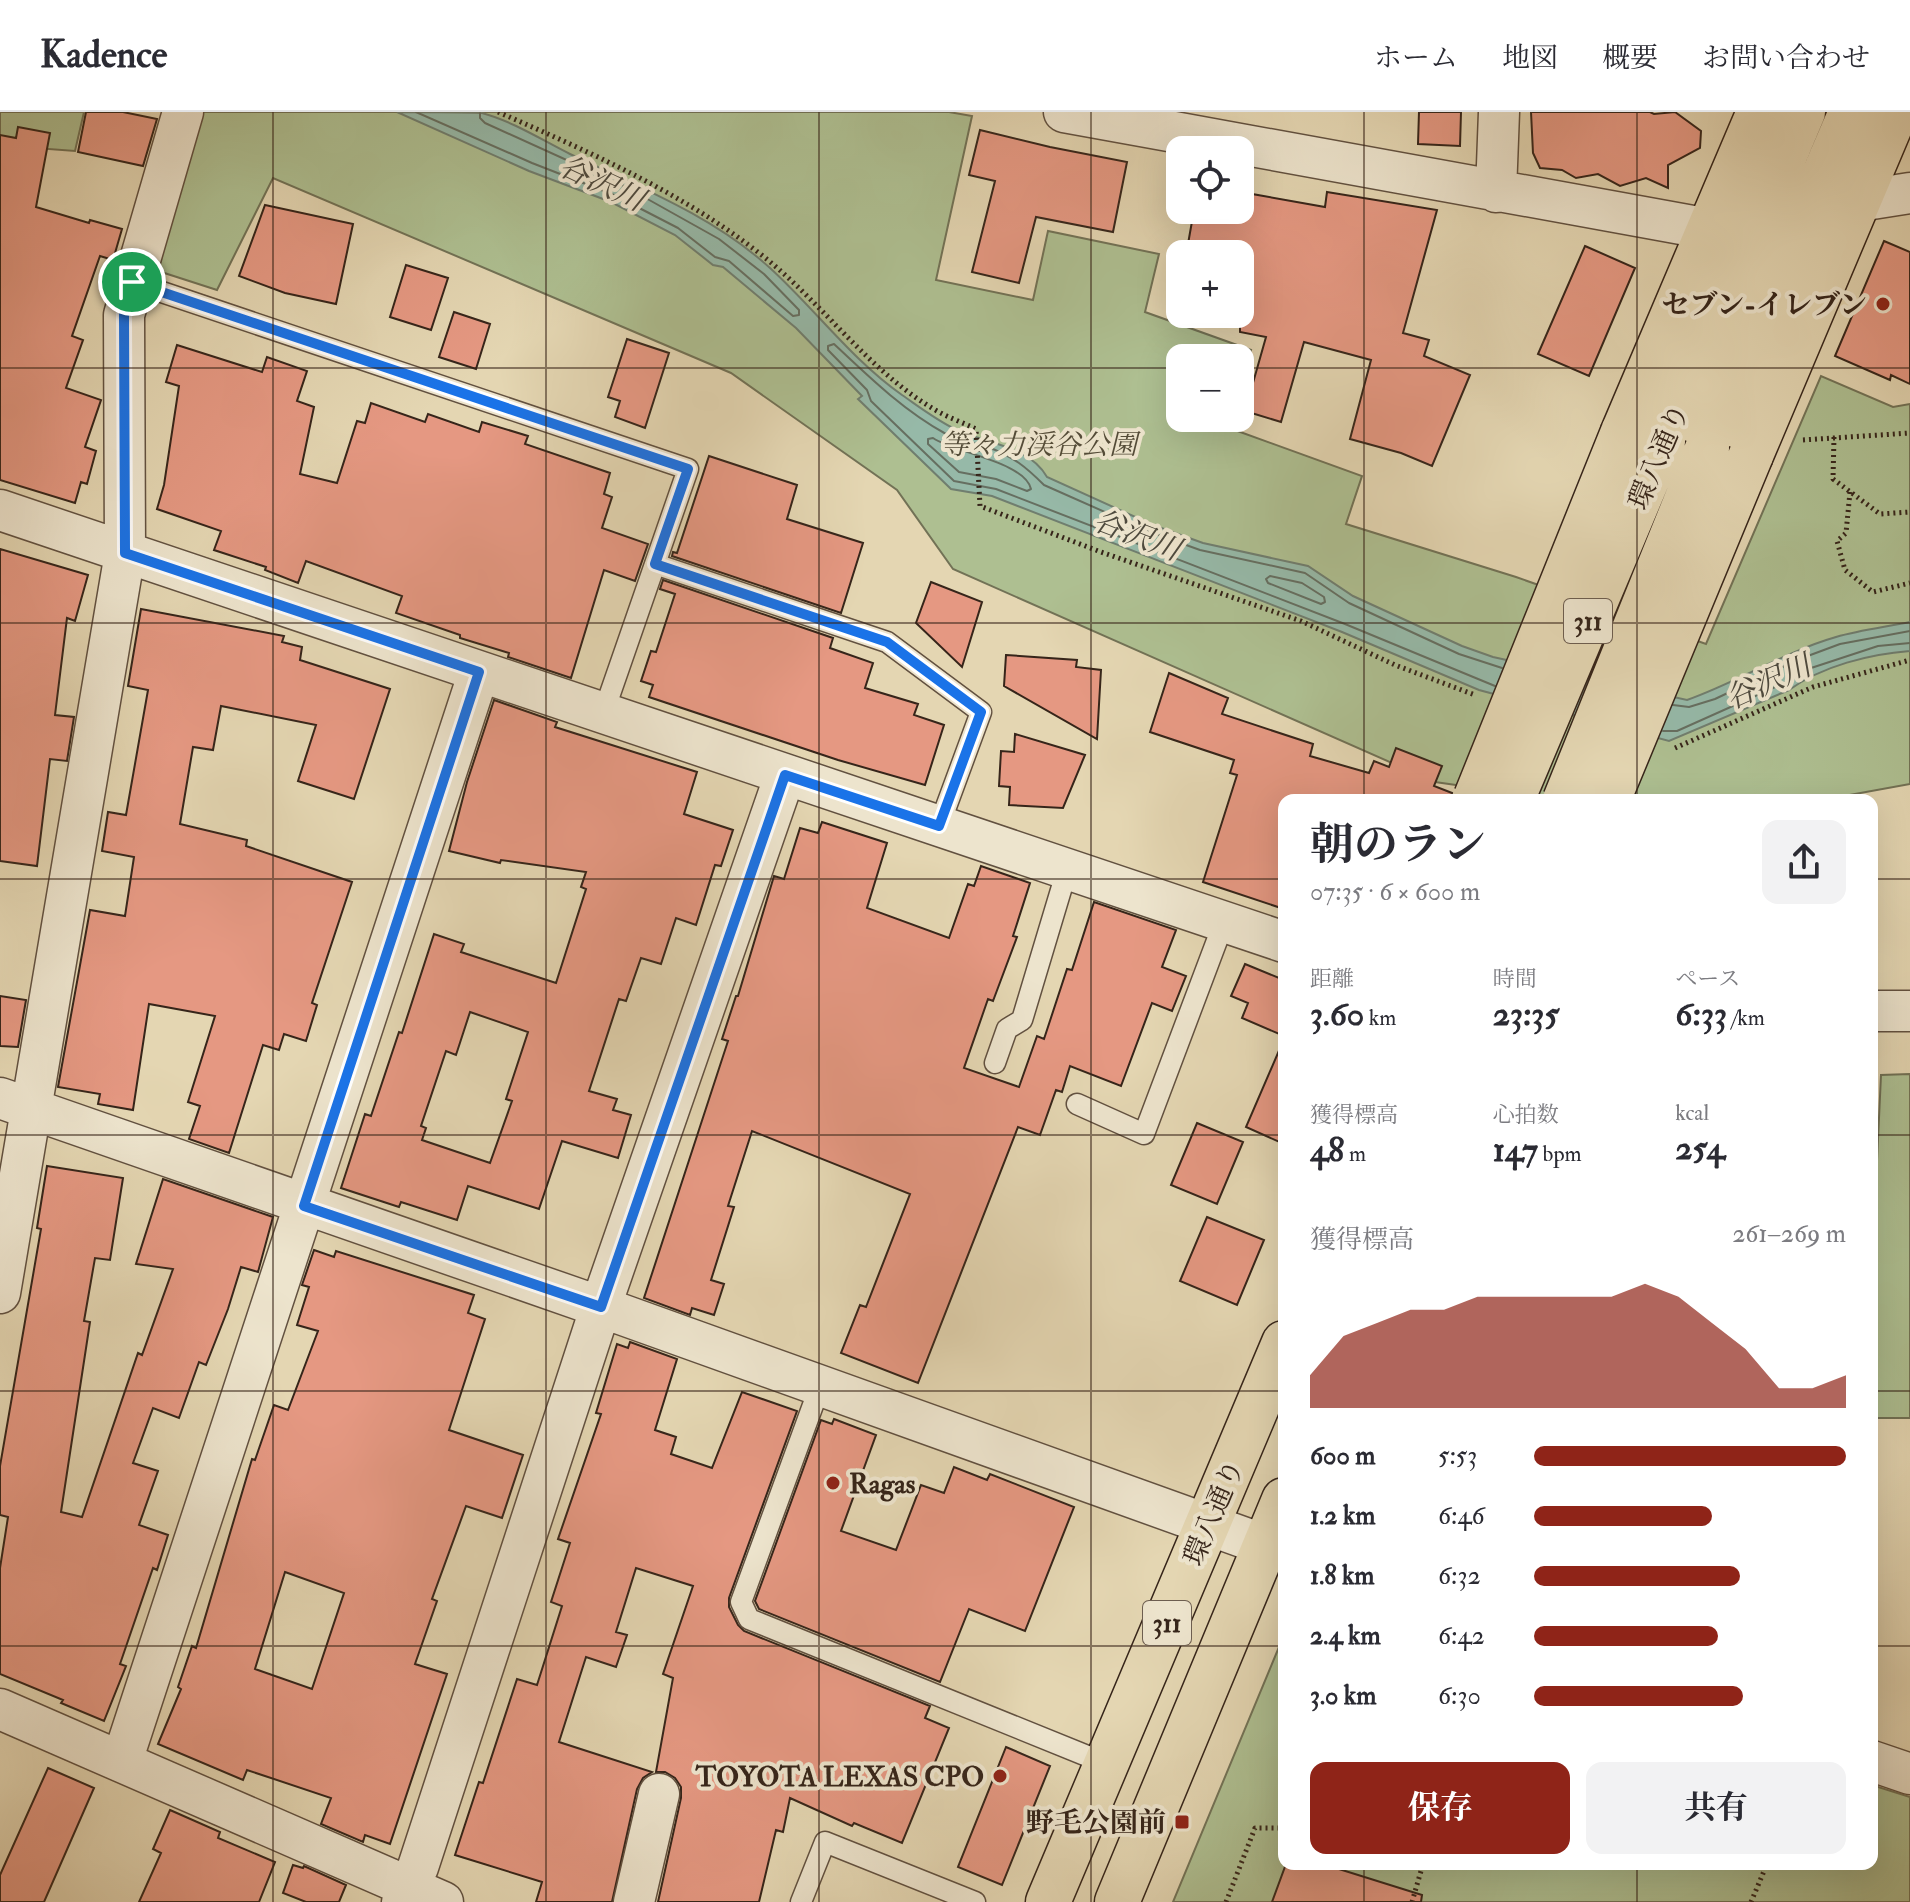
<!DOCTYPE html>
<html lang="ja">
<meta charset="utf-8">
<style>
body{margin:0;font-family:"IM FELL Double Pica","Noto Serif JP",serif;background:#f2f2f3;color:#2b2b33;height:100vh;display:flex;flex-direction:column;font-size:30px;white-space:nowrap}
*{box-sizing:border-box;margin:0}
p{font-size:26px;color:#7c7c81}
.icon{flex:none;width:44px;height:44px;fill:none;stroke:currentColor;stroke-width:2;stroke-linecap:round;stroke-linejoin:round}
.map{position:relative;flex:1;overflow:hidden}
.drawer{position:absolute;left:1278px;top:682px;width:600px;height:1076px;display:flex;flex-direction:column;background:#fff;border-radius:16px;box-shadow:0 8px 32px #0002}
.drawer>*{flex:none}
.controls{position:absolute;left:1166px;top:24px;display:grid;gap:16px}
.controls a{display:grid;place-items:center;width:88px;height:88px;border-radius:16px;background:#fff;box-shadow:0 8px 32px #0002;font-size:40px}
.pin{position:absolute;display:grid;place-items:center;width:68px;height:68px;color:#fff;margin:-34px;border:4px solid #fff;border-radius:50%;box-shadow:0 2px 8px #0007}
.round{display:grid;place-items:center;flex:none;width:84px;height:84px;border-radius:16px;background:#f2f2f3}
.head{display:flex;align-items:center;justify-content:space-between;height:136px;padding:0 32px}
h1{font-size:44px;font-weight:700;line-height:60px}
.metrics{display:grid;grid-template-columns:repeat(3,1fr);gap:12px;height:136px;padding:8px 32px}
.metrics div{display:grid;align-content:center}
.metrics b{font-size:34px;font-weight:700}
.metrics small{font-size:22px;font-weight:400}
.metrics p{font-size:22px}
.chart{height:224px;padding:16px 32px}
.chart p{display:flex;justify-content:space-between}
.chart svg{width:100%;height:144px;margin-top:8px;fill:#8f2418;opacity:.7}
.button{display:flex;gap:16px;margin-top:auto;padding:16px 32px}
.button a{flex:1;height:92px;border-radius:16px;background:#8f2418;color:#fff;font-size:32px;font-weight:700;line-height:92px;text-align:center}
.button a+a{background:#f2f2f3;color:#2b2b33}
ul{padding:0 32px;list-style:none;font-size:26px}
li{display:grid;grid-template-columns:128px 96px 1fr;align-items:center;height:60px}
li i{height:20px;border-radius:10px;background:#8f2418}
header{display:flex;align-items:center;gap:48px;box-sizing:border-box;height:112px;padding:0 40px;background:#fff;border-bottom:2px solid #e1e1e2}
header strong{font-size:38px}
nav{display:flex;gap:44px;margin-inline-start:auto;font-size:28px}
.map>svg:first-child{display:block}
.green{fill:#aebf91;stroke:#727256;stroke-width:2}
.water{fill:#96b9a8;stroke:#707e6f;stroke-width:2}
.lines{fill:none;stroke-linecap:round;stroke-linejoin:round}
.shore{stroke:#666f61;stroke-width:2}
.building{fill:#e59882;stroke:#36251a;stroke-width:2;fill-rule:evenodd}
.lane-casing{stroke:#625140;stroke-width:23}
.street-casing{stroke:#625140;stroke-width:43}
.primary-casing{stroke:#36251a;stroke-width:47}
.path{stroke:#36251a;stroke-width:5;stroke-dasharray:2 4;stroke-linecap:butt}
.lane{stroke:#ede4cd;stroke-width:20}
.street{stroke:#ede4cd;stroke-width:40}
.primary{stroke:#e4d6b2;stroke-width:44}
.primary-bridge-casing{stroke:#36251a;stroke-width:47;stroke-linecap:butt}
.primary-bridge{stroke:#e4d6b2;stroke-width:44}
.route-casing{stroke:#fff;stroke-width:16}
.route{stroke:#1a73e8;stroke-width:10}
.grid{fill:none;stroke:#36251a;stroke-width:2;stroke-opacity:0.55}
.poi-dot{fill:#8f2418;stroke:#ede4cd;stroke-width:3}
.labels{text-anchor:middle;stroke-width:8;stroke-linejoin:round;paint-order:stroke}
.shield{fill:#ede4cd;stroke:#6d5e50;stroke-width:2}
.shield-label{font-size:26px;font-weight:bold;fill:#36251a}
.poi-label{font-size:28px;font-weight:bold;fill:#36251a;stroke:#ede4cd;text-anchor:end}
.park-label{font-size:28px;font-style:italic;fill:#544c38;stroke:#ede4cd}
.street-label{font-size:28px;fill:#36251a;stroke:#ede4cd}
.water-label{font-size:30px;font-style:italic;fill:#4e4a3e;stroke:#ede4cd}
</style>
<header>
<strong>Kadence</strong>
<nav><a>ホーム</a><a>地図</a><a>概要</a><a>お問い合わせ</a></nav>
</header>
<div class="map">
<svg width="1910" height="1790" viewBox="0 0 1910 1790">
<rect width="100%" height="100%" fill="#e4d6b2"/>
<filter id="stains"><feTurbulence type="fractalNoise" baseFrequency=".0025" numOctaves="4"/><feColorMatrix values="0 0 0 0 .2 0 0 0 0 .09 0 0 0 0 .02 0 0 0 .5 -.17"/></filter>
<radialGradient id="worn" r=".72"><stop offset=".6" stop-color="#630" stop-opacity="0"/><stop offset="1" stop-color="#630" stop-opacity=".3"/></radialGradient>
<!-- green -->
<path class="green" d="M 0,0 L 84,0 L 75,39 L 22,35 L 0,67 Z
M 197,0 L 949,0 L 972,4 L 936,168 L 1033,188 L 1048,119 L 1159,142 L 1145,200 L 1251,238 L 1240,281 L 1240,246 L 1180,246 L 1180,306 L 1234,306 L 1232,317 L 1362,364 L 1346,412 L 1516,465 L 1706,532 L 1821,264 L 1893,295 L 1910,292 L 1910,672 L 1822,688 L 1560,688 L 1435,670 L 953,457 L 897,378 L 731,261 L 273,66 L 217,178 L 152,157 Z
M 1910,962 L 1910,1306 L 1872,1306 L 1872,1156 L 1881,963 Z
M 1284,1523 L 1284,1752 L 1872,1752 L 1872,1673 L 1910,1685 L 1910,1790 L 1173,1790 Z"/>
<!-- water -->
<path class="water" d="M 397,0 C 419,0 463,0 482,1 C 512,9 542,28 570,42 C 639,75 713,104 770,156 C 815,197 852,248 902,283 C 918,294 935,307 953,316 C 983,332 1028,332 1047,365 L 1153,413 L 1203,431 L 1308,454 L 1353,484 L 1462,534 L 1493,545 L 1687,588 C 1738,570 1784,540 1836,525 C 1860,518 1886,515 1910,510 L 1910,539 C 1870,542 1822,554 1789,578 L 1669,629 L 1479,578 L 1342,520 L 992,384 L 951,377 L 858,287 L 862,284 L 796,216 L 723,155 L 713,153 L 675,123 L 611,90 L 529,59 Z"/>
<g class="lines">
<!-- shore -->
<path class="shore" d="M 416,0 L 532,51 L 614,83 L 678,116 L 715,145 L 729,149 L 793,204 L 799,203 L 799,198 L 764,162 L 719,127 L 626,75 L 485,11 L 480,6 L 480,0
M 933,326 C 955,341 1025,350 1031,377 L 1027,379 L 996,367 L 959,360 L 928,332 L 928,327 Z
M 1270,464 L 1302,471 L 1324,485 L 1325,490 L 1321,492 L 1268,471 L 1266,467 Z
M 1495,574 L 1345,512 L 996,377 L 954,369 L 871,289 L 867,278 L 828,238 L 828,234 L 834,232 C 869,265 904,299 946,322 C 960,330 974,330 988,335 C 1014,345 1026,355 1044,373 L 1150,420 L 1200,438 L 1305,461 L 1349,491 L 1377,504 L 1459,542 L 1502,556
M 1673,593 L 1689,595 L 1715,587 L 1797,548 L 1840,532 L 1910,519
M 1663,619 L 1677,619 L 1784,571 L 1802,559 L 1878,534 L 1910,531"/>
</g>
<!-- building -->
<path class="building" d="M 86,0 L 123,0 L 157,7 L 143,54 L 78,40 Z
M 1419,0 L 1461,0 L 1460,34 L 1418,32 Z
M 1531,0 L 1650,0 L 1654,2 L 1675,0 L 1701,19 L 1700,36 L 1668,53 L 1668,76 L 1646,66 L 1620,74 L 1598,62 L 1576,66 L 1562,58 L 1540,56 L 1533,41 Z
M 18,15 L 50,21 L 36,95 L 89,111 L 90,108 L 122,117 L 113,148 L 100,144 L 72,224 L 83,228 L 66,276 L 101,288 L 85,335 L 96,339 L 87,372 L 81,370 L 75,391 L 0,368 L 0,23 L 16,26 Z
M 980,18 L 1050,35 L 1127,50 L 1113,120 L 1036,105 L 1019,171 L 972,160 L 995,69 L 969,63 Z
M 1327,80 L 1437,98 L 1403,221 L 1429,228 L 1424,244 L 1470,263 L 1432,354 L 1401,341 L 1350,327 L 1371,248 L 1304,230 L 1281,310 L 1245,299 L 1266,225 L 1240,220 L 1240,142 L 1188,132 L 1194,98 L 1249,98 L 1252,82 L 1325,95 Z
M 265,93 L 353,112 L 336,192 L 285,181 L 239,164 Z
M 1884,129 L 1910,140 L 1910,272 L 1891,263 L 1890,268 L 1835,244 Z
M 1585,134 L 1635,156 L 1589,264 L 1538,242 Z
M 406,153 L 448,166 L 431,218 L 390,205 Z
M 454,200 L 490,212 L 476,257 L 439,245 Z
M 627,227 L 669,241 L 645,316 L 615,305 L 620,289 L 608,285 Z
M 177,233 L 262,260 L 267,245 L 307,259 L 297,289 L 314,295 L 300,362 L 337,371 L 357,309 L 365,311 L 371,291 L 425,310 L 428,302 L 479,320 L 482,310 L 528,324 L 525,332 L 610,361 L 604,382 L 612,385 L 602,416 L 648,432 L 635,469 L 604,458 L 571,566 L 508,545 L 509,541 L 460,526 L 460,523 L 396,501 L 402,484 L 306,449 L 298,471 L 265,458 L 266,455 L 214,438 L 221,419 L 157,397 L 164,373 L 179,274 L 166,270 Z
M 709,344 L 797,373 L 787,407 L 863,431 L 841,501 L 672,444 L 673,440 L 677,441 Z
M 0,437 L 88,463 L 75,509 L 67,506 L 55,603 L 74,605 L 67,649 L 50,647 L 37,754 L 0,749 Z
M 663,468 L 833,526 L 830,536 L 873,551 L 865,576 L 918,592 L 914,603 L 944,613 L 925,673 L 838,648 L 649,585 L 653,573 L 641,569 L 651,539 L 656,540 L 675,482 L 660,477 Z
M 931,470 L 982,490 L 962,555 L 916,511 Z
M 141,497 L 284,524 L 282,530 L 302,535 L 300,548 L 390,577 L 354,687 L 298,669 L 316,613 L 221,594 L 213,638 L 193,635 L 180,712 L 247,728 L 246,734 L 352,770 L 312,891 L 317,893 L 306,929 L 284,922 L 279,938 L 263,933 L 229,1041 L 189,1027 L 200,994 L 188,990 L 215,904 L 149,892 L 133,998 L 98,992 L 100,982 L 58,975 L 90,798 L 125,804 L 134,745 L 102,739 L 108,700 L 126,703 L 148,578 L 128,574 Z
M 1006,543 L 1077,548 L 1076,555 L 1101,558 L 1097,627 L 1004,574 Z
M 1169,561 L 1228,586 L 1222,602 L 1313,632 L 1310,644 L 1369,661 L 1374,649 L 1389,655 L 1396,636 L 1442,654 L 1434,674 L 1452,681 L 1451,688 L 1284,688 L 1284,797 L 1203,770 L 1237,663 L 1230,661 L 1234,648 L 1150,620 Z
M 494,588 L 557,610 L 555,615 L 697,660 L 684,702 L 733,718 L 721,754 L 715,753 L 696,813 L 676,806 L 661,852 L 641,846 L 626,889 L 619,887 L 589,979 L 617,987 L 613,998 L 631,1003 L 618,1046 L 562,1029 L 539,1097 L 468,1074 L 457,1108 L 401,1090 L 399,1095 L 341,1076 L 365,1002 L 371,1004 L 399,920 L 402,921 L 434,822 L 464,832 L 461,840 L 556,871 L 586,777 L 581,775 L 586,760 L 501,748 L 500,751 L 449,739 L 467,670 ZM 470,900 L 528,920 L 506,987 L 512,989 L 490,1051 L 422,1028 L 426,1016 L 421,1014 L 446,939 L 456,943 Z
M 1015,622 L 1085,643 L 1063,696 L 1009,693 L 1010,675 L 999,674 L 1001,639 L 1014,640 Z
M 822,710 L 887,731 L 867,796 L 949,826 L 968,772 L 974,774 L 981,754 L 1030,771 L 1013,824 L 1017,825 L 993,889 L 988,887 L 964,956 L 1019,975 L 1037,924 L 1044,927 L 1067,857 L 1072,858 L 1094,790 L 1176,818 L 1162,855 L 1186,864 L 1172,899 L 1152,891 L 1121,974 L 1070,954 L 1062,980 L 1056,978 L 1040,1023 L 1018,1015 L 918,1271 L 841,1241 L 860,1193 L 866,1195 L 910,1082 L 752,1019 L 728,1094 L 734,1095 L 711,1168 L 724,1172 L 714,1203 L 692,1196 L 690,1203 L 644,1186 L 728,929 L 722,927 L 736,884 L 738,884 L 774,764 L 784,767 L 800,716 L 818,721 Z
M 1245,852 L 1284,868 L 1284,924 L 1242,906 L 1248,891 L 1231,884 Z
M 0,884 L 26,888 L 18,935 L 0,934 Z
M 1284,927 L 1284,1032 L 1246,1015 Z
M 1197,1011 L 1243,1030 L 1217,1092 L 1171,1073 Z
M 47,1054 L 123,1066 L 110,1148 L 95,1146 L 84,1209 L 90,1210 L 61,1400 L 82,1405 L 138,1241 L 142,1243 L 173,1157 L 136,1152 L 163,1067 L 273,1105 L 258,1160 L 241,1155 L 228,1197 L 206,1253 L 199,1250 L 179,1306 L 153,1296 L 133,1351 L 158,1359 L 139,1413 L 168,1423 L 157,1458 L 153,1456 L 120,1552 L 126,1554 L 104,1609 L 61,1591 L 63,1588 L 0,1562 L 0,1456 L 8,1405 L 0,1403 L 0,1354 L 41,1117 L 37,1116 Z
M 1207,1105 L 1264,1128 L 1237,1193 L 1180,1169 Z
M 314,1138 L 334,1145 L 336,1139 L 474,1183 L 468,1201 L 485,1207 L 449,1318 L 523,1343 L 502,1406 L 466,1394 L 432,1487 L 437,1489 L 415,1552 L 447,1562 L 390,1732 L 365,1723 L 363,1730 L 321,1712 L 331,1686 L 247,1658 L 243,1668 L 158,1632 L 181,1577 L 178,1575 L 192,1534 L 196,1536 L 252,1347 L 255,1348 L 274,1293 L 288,1298 L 318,1219 L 297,1213 L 309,1175 L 302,1173 ZM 285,1460 L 344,1481 L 312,1577 L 255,1557 Z
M 630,1230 L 677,1247 L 655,1318 L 676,1325 L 671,1342 L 712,1356 L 742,1280 L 797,1299 L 729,1486 L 729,1495 L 738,1513 L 744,1519 L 930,1594 L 925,1606 L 949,1616 L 902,1731 L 854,1711 L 852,1714 L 790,1686 L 783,1720 L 776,1718 L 759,1790 L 658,1790 L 681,1686 L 681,1675 L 675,1666 L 665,1660 L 656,1660 L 673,1566 L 663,1562 L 693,1474 L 636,1456 L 616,1520 L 627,1523 L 616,1555 L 586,1545 L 559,1630 L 652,1660 L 643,1666 L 637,1677 L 612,1790 L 536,1790 L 542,1770 L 455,1743 L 479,1670 L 483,1671 L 517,1567 L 537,1573 L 562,1494 L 551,1490 L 570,1431 L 558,1427 L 601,1302 L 596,1301 L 617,1232 L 628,1236 Z
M 834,1307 L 876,1323 L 841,1419 L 896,1438 L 921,1373 L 944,1381 L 954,1355 L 987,1368 L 990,1362 L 1074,1395 L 1025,1519 L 969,1497 L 940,1570 L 759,1497 L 755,1489 L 821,1308 L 832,1312 Z
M 1006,1635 L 1050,1654 L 1002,1773 L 958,1755 Z
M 48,1656 L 94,1676 L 44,1790 L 0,1790 L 0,1763 Z
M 170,1698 L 220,1720 L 218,1726 L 275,1750 L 259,1790 L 139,1790 L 161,1741 L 153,1737 Z
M 1286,1752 L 1323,1752 L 1422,1783 L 1421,1790 L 1272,1790 Z
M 293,1753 L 303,1756 L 304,1754 L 346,1773 L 339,1790 L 306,1790 L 283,1781 Z"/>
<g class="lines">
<!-- lane casing -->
<g class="lane-casing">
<path id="lane" d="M 132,170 L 688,357 L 603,602
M 655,452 L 887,530 L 981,600 L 939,714
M 995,951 L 1007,917 L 1022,908 L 1067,758
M 1077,992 L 1144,1022 L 1224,810
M 820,1274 L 741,1490 L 749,1507 L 1107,1652
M 801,1790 L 825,1730 L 975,1790"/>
</g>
<!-- street casing -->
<g class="street-casing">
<path id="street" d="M 1064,0 L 1709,117
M 1496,80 L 1499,0
M 1859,89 L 1910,81
M 0,398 L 1284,830
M 1872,899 L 1910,899
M 0,986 L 601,1195 L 1284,1440
M 0,1181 L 125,441 L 124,203 L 183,0
M 0,1597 L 443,1790
M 122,1649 L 479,560
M 1872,1649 L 1910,1662
M 402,1790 L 418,1755 L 607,1176 L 785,663
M 634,1790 L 659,1682"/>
</g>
<!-- primary casing -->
<g class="primary-casing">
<path id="primary" d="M 1623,320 L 1759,0
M 1663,330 L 1803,0
M 1707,337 L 1851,0
M 1751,343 L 1896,0
M 1048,1790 L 1284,1231
M 1117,1790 L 1284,1388"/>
</g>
<!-- path -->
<path class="path" d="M 498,0 C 592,41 690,84 769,149 C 825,195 870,259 932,296 C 946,305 962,310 976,317 L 980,394 L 1101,440 L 1301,509 L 1395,553 L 1475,583
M 1834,325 L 1833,367 L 1880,402 L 1910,400
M 1803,328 L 1910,321
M 1850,380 L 1846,421 L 1837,429 L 1845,458 L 1873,480 L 1910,471
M 1675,636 L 1813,575 L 1910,548
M 1226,1790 L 1255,1716 L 1284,1716
M 1412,1790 L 1423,1752
M 1751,1790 L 1767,1752"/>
<!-- lane -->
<use href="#lane" class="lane"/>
<!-- street -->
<use href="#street" class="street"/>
<!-- primary -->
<use href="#primary" class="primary"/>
<!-- primary-bridge casing -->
<g class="primary-bridge-casing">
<path id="primary-bridge" d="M 1476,685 L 1623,320
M 1512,688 L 1663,330
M 1565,688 L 1707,337
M 1608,688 L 1751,343"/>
</g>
<!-- primary-bridge -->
<use href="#primary-bridge" class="primary-bridge"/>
</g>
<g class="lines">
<!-- route casing -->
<g class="route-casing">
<path id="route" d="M 132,170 L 688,357 L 655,452 L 887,530 L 981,600 L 939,714 L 785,663 L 601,1195 L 304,1094 L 479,560 L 125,441 L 124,203 Z"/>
</g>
<!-- route -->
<use href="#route" class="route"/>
</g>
<!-- grid -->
<path class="grid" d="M 273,0 L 273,1790M 546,0 L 546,1790M 819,0 L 819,1790M 1091,0 L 1091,1790M 1364,0 L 1364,688M 1637,0 L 1637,688M 0,256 L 1180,256M 1240,256 L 1910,256M 0,511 L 1910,511M 0,767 L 1284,767M 1872,767 L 1910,767M 0,1023 L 1284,1023M 1872,1023 L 1910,1023M 0,1279 L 1284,1279M 1872,1279 L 1910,1279M 0,1534 L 1284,1534M 1872,1534 L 1910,1534M 1364,1752 L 1364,1790M 1637,1752 L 1637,1790"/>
<!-- markers -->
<g class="poi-dot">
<circle cx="1883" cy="192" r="8"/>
<circle cx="833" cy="1371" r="8"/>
<circle cx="1000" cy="1664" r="8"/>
<rect x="1174" y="1702" width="16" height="16" rx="4"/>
</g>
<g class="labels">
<!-- shield labels -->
<g class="shield">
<rect x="1564" y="487" width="48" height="44" rx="6"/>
<rect x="1143" y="1489" width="48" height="44" rx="6"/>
</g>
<g class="shield-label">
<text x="1588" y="518">311</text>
<text x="1167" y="1520">311</text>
</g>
<!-- poi labels -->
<g class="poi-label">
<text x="1867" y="202">セブン-イレブン</text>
<text x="849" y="1381" text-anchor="start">Ragas</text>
<text x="984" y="1674">TOYOTA LEXAS CPO</text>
<text x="1166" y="1720">野毛公園前</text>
</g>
<!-- park labels -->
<g class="park-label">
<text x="1039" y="342">等々力渓谷公園</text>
</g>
<!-- street labels -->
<g class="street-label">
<text transform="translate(1658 344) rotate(-67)" y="10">環八通り</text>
<text transform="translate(1213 1400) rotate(-67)" y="10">環八通り</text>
</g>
<!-- water labels -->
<g class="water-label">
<text transform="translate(602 71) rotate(25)" y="10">谷沢川</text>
<text transform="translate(1137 423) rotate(21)" y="10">谷沢川</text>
<text transform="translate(1768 570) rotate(-24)" y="10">谷沢川</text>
</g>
</g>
<rect width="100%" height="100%" filter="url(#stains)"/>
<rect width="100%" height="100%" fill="url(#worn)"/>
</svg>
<div class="controls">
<a><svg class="icon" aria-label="locate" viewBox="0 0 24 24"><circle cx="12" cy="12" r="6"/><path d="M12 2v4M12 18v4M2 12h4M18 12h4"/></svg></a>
<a>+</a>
<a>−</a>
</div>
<div class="pin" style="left:132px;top:170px;background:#1e9e55"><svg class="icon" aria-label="arrive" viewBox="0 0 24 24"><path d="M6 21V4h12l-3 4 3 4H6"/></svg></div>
<section class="drawer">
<div class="head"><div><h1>朝のラン</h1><p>07:35 · 6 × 600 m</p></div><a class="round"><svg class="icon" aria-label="share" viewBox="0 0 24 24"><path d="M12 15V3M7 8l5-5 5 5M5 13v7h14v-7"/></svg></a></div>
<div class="metrics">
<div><p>距離</p><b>3.60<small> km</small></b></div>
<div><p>時間</p><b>23:35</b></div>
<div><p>ペース</p><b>6:33<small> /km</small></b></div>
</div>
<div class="metrics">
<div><p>獲得標高</p><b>48<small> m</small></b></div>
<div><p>心拍数</p><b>147<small> bpm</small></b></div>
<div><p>kcal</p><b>254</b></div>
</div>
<div class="chart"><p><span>獲得標高</span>261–269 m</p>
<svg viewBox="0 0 160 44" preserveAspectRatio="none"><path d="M0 44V34L10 22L20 18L30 14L40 14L50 10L60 10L70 10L80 10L90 10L100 6L110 10L120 18L130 26L140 38L150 38L160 34V44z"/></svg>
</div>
<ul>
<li><b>600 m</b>5:53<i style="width:100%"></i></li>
<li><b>1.2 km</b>6:46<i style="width:57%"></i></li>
<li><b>1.8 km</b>6:32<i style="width:66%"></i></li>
<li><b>2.4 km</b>6:42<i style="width:59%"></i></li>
<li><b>3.0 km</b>6:30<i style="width:67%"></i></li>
</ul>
<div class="button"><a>保存</a><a>共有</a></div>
</section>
</div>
